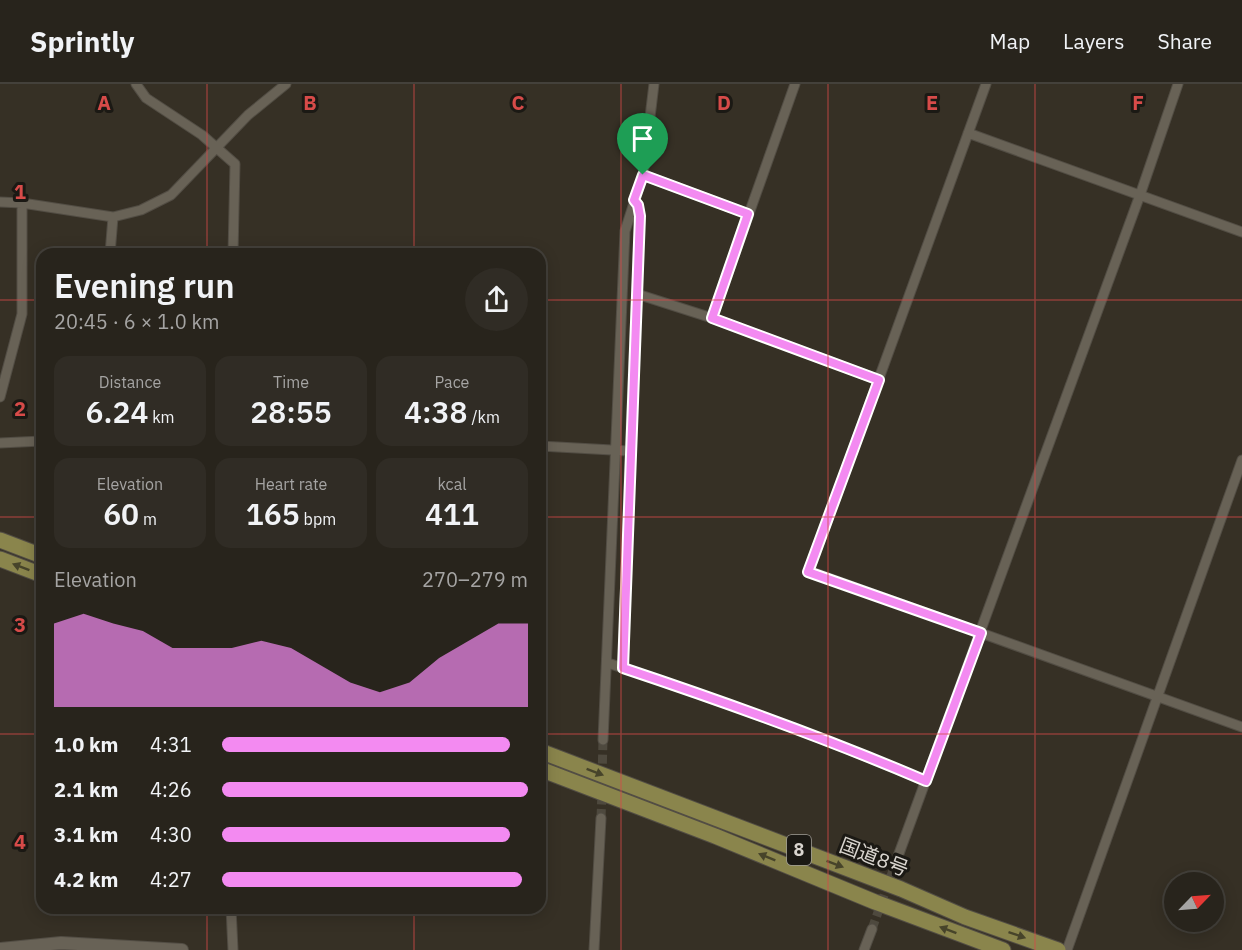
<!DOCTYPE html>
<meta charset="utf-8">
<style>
body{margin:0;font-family:"IBM Plex Sans","Noto Sans JP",sans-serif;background:#302c25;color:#f1f3f6;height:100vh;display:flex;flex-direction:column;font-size:22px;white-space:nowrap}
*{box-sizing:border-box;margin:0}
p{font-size:20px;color:#a5a4a3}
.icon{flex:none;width:33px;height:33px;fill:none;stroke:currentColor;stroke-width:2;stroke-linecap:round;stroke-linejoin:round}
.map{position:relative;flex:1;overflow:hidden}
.panel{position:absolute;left:36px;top:164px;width:510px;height:666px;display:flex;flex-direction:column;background:#28241c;border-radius:18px;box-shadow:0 3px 15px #0003,0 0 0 2px #44413b}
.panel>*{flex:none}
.needle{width:39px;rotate:65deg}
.tools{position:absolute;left:1164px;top:788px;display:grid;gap:12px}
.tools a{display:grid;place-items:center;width:60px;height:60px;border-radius:50%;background:#28241c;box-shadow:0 3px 15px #0003,0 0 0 2px #44413b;font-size:30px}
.pin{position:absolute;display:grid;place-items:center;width:51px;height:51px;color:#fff;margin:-62px -26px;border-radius:50% 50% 50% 0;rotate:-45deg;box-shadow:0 0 6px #0007}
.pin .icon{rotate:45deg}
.round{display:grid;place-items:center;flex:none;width:63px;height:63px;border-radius:32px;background:#302c25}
.overview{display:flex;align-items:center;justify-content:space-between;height:102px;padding:0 18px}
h1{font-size:33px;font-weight:600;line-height:45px}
.metrics{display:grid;grid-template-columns:repeat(3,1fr);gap:9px;height:102px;padding:6px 18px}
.metrics div{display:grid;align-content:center;border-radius:15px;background:#302c25;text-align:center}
.metrics b{font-size:30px;font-weight:600}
.metrics small{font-size:16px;font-weight:400}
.metrics p{font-size:16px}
.chart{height:168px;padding:12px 18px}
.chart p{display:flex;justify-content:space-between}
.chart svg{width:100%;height:108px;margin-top:6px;fill:#f38af1;opacity:.7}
ul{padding:0 18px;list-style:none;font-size:20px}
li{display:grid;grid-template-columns:96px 72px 1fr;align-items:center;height:45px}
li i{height:15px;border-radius:8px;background:#f38af1}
header{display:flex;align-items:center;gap:36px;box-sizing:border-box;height:84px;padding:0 30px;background:#28241c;border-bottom:2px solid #44413b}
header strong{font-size:28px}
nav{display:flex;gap:33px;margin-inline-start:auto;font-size:21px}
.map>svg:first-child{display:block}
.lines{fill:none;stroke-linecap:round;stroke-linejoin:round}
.minor-tunnel{stroke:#4e493e;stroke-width:9;stroke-dasharray:9 4.5;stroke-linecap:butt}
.minor-casing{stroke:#524d44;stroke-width:11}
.tertiary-casing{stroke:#524d44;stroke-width:14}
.trunk-casing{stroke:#524d44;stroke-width:17}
.minor{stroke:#686256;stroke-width:9}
.tertiary{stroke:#686256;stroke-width:12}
.trunk{stroke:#8a854c;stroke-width:15}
.oneway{fill:#47442a}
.route-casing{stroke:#fff;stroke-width:12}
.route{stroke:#f38af1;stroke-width:8}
.grid{fill:none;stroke:#d74b49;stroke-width:1.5;stroke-opacity:0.55}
.labels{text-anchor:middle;stroke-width:6;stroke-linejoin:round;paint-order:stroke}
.shield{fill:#1b1914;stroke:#a09d97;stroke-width:1.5}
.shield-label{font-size:18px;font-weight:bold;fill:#d9d5cf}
.street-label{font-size:20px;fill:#d9d5cf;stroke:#1b1914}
.grid-label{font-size:20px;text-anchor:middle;font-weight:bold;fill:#d74b49;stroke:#1b1914;stroke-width:6;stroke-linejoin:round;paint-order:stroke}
</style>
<header>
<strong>Sprintly</strong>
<nav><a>Map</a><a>Layers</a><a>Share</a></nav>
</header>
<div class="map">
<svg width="1242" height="866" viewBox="0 0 1242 866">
<rect width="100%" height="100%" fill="#363025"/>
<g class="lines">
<!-- minor-tunnel -->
<path class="minor-tunnel" d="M 602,693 L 603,656
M 601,734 L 602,707
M 872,845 L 897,775"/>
<!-- minor casing -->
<g class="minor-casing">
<path id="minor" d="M 136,0 L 146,14 L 202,51 L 235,80 L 233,170
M 986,0 L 809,487 L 1242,643
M 968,49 L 1242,148
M 643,91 L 748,130
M 0,118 L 22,119 L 22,230 L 0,313
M 22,119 L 113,133 L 141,126 L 171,111 L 248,31 L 286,0
M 110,170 L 113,133
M 637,210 L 712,234 L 879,296
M 712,234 L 795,0
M 0,359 L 42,357
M 540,362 L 630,367 L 623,584
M 630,367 L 640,132 L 638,121 L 634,116
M 608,579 C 715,615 821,652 925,697
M 603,656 L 625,147 L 643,91 L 654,0
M 897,775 L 1140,111 L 1178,0
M 231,824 L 233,866
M 594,866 L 601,734
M 864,866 L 872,845
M 1067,866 L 1242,376"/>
</g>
<!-- tertiary casing -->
<g class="tertiary-casing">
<path id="tertiary" d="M 0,865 L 61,859 L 182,866"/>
</g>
<!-- trunk casing -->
<g class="trunk-casing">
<path id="trunk" d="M 0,456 L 42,472
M 0,475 L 42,491
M 540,667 L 901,805 L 965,833 L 1058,866
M 540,685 L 715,752 L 875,818 L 1003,866"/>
</g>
<!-- minor -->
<use href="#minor" class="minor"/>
<!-- tertiary -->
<use href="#tertiary" class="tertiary"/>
<!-- trunk -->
<use href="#trunk" class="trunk"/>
</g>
<!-- one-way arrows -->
<defs><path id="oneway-solid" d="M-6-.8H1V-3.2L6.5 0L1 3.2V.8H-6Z" transform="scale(1.5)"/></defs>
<g class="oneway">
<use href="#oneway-solid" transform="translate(21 483) rotate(-159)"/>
<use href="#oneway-solid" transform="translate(595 688) rotate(21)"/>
<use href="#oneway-solid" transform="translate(767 773) rotate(-158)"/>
<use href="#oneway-solid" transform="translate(835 780) rotate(21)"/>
<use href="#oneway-solid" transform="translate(948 846) rotate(-159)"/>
<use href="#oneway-solid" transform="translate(1017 851) rotate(19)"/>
</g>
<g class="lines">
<!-- route casing -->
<g class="route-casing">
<path id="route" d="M 643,91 L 748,130 L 712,234 L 879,296 L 808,488 L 981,549 L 926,697 C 826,654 725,618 623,584 L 640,132 L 638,121 L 634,116 Z"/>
</g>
<!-- route -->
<use href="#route" class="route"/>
</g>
<!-- grid -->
<path class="grid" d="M 207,0 L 207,170M 414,0 L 414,170M 621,0 L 621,866M 828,0 L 828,866M 1035,0 L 1035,866M 0,216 L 42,216M 540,216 L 1242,216M 0,433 L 42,433M 540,433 L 1242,433M 0,650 L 42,650M 540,650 L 1242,650M 207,824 L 207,866M 414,824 L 414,866"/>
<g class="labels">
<!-- shield labels -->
<rect class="shield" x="787" y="751" width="24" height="30" rx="4.5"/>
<g class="shield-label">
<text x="799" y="772">8</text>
</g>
<!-- street labels -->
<g class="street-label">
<text transform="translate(874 773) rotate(21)" y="7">国道8号</text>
</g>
</g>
<g class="grid-label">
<text x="104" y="26">A</text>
<text x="310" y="26">B</text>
<text x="518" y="26">C</text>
<text x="724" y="26">D</text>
<text x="932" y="26">E</text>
<text x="1138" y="26">F</text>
<text x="20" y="115">1</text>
<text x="20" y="332">2</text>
<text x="20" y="548">3</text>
<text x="20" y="765">4</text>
</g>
</svg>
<div class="tools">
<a><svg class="needle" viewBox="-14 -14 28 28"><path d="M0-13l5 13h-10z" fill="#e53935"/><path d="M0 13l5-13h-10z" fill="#a5a4a3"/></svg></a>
</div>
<div class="pin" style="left:643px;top:91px;background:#1e9e55"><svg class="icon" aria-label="arrive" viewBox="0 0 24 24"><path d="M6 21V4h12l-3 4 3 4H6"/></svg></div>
<section class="panel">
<div class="overview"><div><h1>Evening run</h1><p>20:45 · 6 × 1.0 km</p></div><a class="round"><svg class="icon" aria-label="share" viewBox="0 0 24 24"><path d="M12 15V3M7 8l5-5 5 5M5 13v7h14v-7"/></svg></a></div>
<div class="metrics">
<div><p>Distance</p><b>6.24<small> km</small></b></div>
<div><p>Time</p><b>28:55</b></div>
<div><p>Pace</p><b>4:38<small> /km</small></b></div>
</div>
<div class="metrics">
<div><p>Elevation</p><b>60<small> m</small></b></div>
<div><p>Heart rate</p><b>165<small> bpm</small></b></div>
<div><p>kcal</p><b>411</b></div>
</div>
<div class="chart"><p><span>Elevation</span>270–279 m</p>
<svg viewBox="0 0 160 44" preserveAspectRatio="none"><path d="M0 44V10L10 6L20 10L30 13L40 20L50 20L60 20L70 17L80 20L90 27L100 34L110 38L120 34L130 24L140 17L150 10L160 10V44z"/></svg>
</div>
<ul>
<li><b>1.0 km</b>4:31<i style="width:94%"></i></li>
<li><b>2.1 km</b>4:26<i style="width:100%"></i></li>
<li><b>3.1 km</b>4:30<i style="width:94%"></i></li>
<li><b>4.2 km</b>4:27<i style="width:98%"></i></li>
</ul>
</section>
</div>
